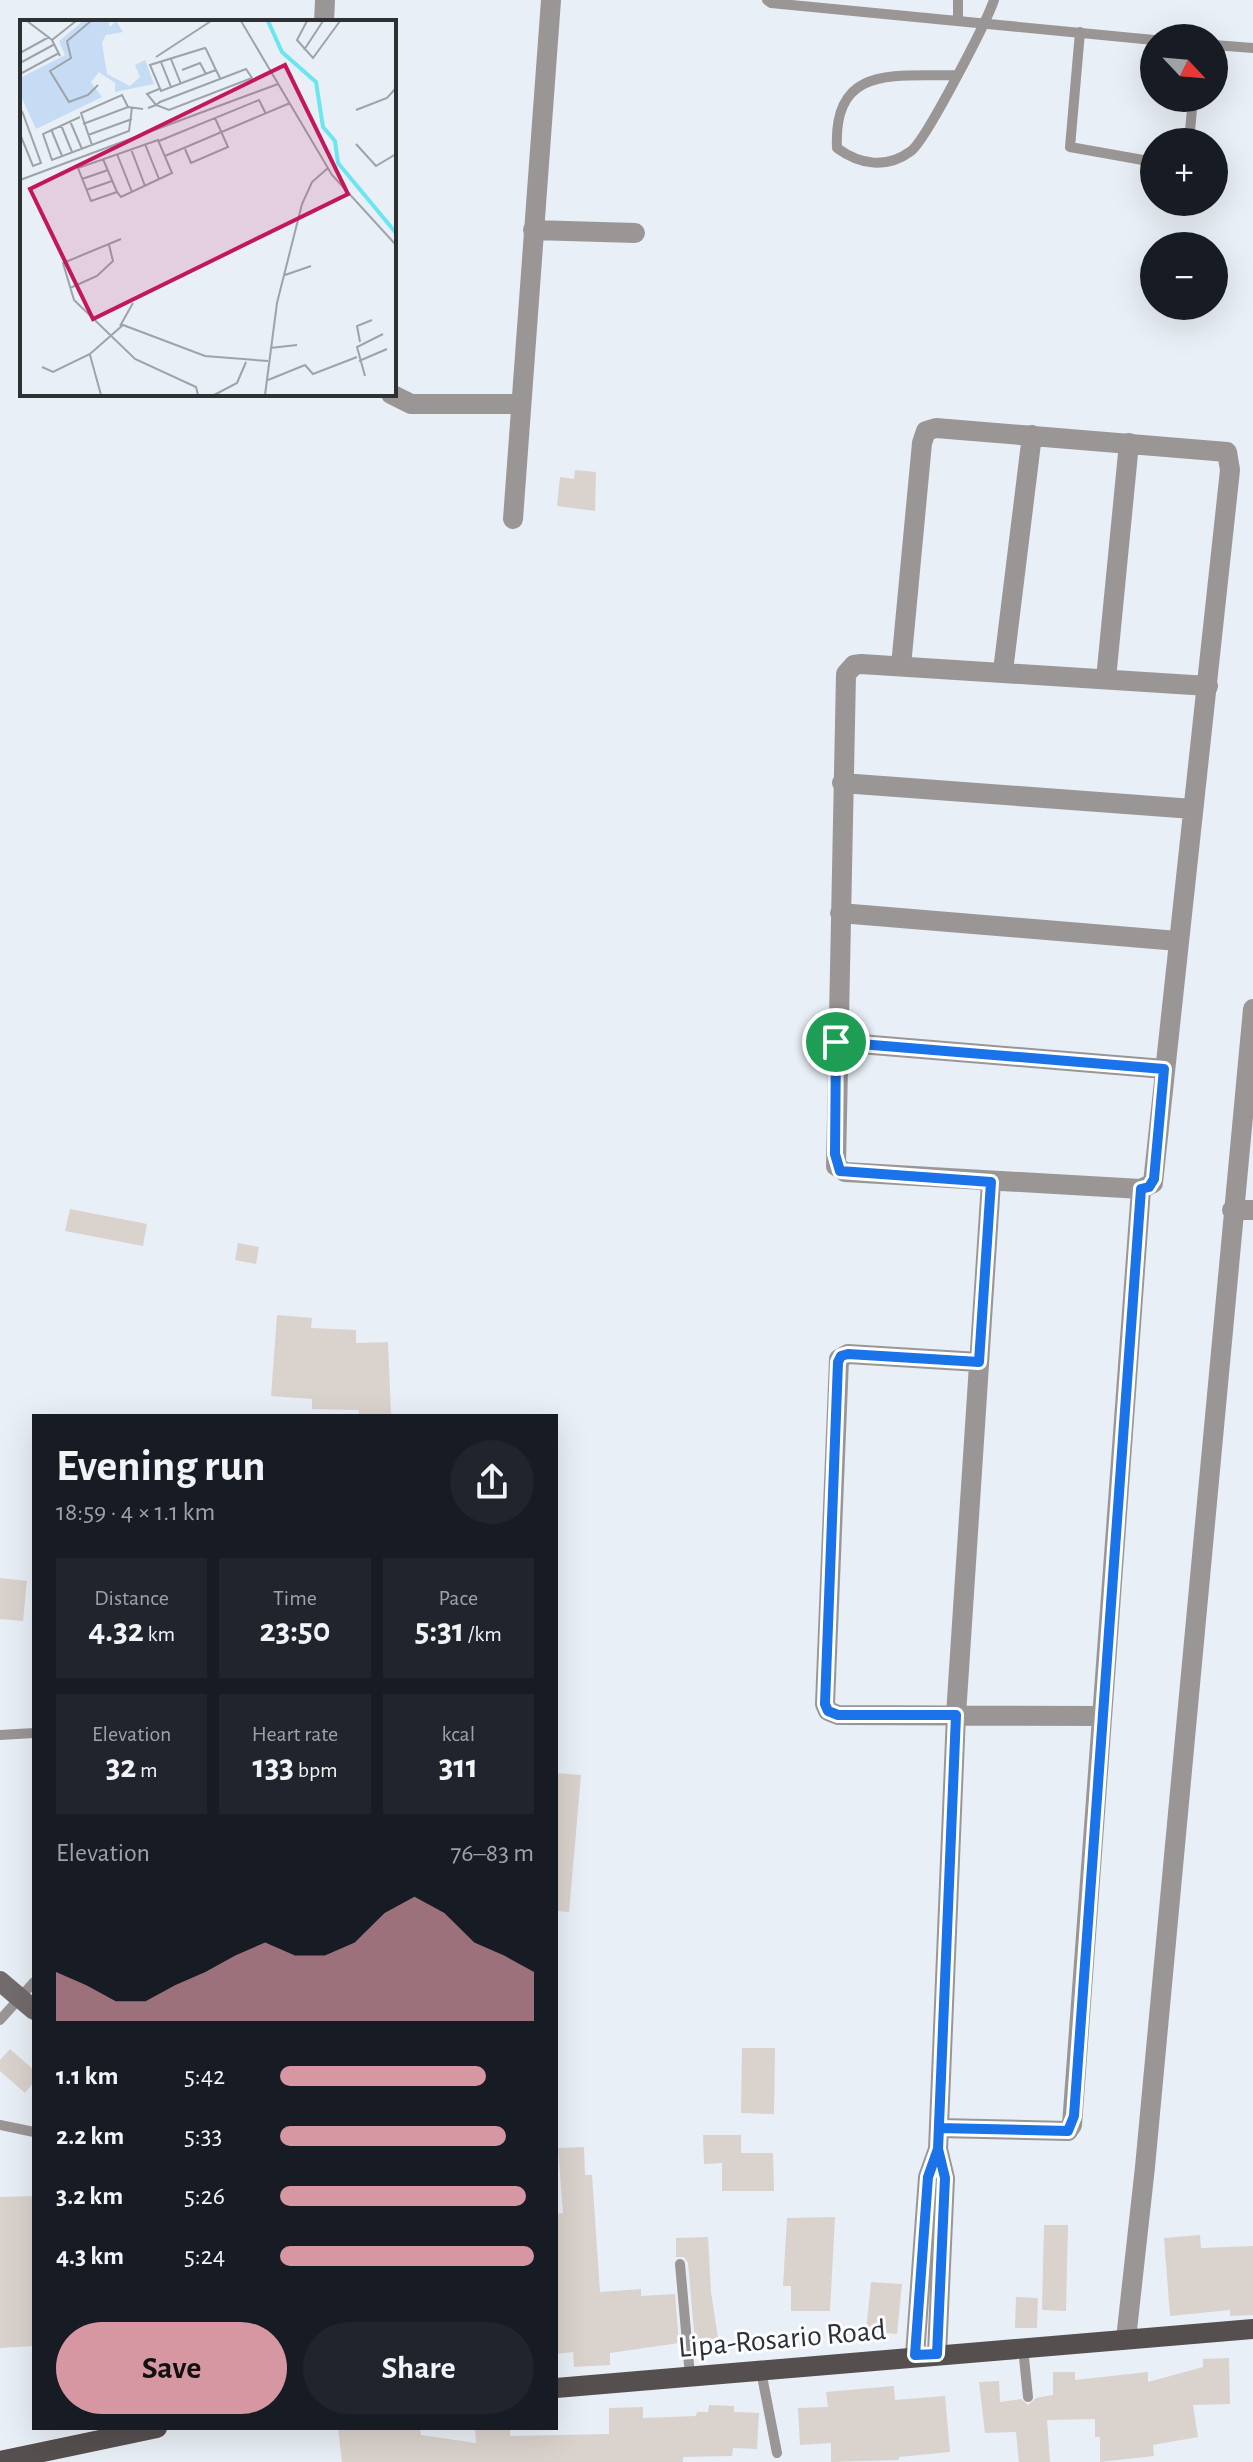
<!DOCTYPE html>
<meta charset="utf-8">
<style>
body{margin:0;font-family:"Alegreya Sans",sans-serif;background:#20242c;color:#f1f3f6;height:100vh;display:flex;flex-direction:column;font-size:30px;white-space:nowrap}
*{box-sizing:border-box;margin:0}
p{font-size:26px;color:#9ea1a6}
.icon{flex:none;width:44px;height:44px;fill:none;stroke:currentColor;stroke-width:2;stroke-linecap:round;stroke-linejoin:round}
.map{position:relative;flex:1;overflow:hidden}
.sheet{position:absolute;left:32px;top:1414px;width:526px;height:1016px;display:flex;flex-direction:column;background:#171b24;border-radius:0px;box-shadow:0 8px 32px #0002}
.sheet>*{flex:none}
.needle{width:52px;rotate:116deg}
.controls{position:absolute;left:1140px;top:24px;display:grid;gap:16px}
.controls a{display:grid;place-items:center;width:88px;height:88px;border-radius:50%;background:#171b24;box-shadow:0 8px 32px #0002;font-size:40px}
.pin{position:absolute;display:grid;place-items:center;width:68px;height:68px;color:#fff;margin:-34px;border:4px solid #fff;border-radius:50%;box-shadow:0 2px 8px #0007}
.round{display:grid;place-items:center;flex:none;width:84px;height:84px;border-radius:42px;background:#20242c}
.head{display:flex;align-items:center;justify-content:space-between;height:136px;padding:0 24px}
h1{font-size:44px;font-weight:700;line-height:60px}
.stats{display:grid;grid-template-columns:repeat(3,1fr);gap:12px;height:136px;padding:8px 24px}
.stats div{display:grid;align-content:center;border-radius:0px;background:#20242c;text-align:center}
.stats b{font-size:34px;font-weight:700}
.stats small{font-size:22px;font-weight:400}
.stats p{font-size:22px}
.chart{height:224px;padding:16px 24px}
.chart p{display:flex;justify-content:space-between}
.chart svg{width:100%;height:144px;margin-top:8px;fill:#d696a2;opacity:.7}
.action{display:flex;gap:16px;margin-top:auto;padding:16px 24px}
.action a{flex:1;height:92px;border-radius:48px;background:#d696a2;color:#111;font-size:32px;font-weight:700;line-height:92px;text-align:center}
.action a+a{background:#20242c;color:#f1f3f6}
ul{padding:0 24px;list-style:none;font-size:26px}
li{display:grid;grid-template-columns:128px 96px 1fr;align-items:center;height:60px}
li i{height:20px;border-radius:10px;background:#d696a2}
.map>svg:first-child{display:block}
.building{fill:#dad2cd}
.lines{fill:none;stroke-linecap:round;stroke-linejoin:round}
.lane{stroke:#9a9696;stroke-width:10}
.street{stroke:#9a9696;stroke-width:20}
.secondary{stroke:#726c6c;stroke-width:20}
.primary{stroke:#564f4f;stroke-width:20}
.route-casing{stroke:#fff;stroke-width:16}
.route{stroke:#1a73e8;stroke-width:10}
.labels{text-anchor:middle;stroke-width:6;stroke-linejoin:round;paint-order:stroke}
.street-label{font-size:30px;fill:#2e3133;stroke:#fafcff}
.inset-river{fill:none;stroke:#6be5ef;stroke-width:4}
.inset-road{fill:none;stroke:#9ea3a8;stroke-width:2}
.view{fill:#c2185b;fill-opacity:0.15;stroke:#c2185b;stroke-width:4}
.inset-edge{fill:none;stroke:#2e3133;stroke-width:4}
</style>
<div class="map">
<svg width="1253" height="2462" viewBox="0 0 1253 2462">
<rect width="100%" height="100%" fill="#e9eff6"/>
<!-- building -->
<path class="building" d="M 575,470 L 596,472 L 595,511 L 557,506 L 560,477 L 574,479 Z
M 70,1209 L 147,1224 L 143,1246 L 65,1231 Z
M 238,1243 L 259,1247 L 256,1264 L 235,1260 Z
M 277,1315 L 312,1318 L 311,1328 L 356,1330 L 356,1343 L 388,1342 L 391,1414 L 359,1415 L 359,1410 L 312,1409 L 312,1399 L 271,1396 Z
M 0,1578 L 27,1581 L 23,1621 L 0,1619 Z
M 556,1773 L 581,1775 L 569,1912 L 556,1911 Z
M 742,2048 L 775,2048 L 774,2114 L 741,2113 Z
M 10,2049 L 34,2070 L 34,2082 L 25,2093 L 0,2071 L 0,2060 Z
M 703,2135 L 741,2135 L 741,2153 L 773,2153 L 774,2191 L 722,2191 L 722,2163 L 704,2164 Z
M 584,2147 L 585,2175 L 592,2175 L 600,2292 L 641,2289 L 641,2296 L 675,2294 L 679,2343 L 610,2353 L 610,2365 L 574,2367 L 573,2352 L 556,2354 L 556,2214 L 563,2213 L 558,2148 Z
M 34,2196 L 34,2346 L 0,2348 L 0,2197 Z
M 835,2217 L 830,2311 L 791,2311 L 791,2286 L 783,2286 L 787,2218 Z
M 1044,2225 L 1068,2225 L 1066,2311 L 1042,2310 Z
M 1200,2235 L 1201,2248 L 1253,2246 L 1253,2315 L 1230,2316 L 1230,2310 L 1170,2316 L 1164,2238 Z
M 708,2237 L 711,2292 L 718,2338 L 695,2342 L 688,2263 L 684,2257 L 676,2257 L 676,2238 Z
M 871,2282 L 902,2284 L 897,2334 L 866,2331 Z
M 1016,2297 L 1038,2298 L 1037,2328 L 1015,2328 Z
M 1229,2358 L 1230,2404 L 1193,2405 L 1198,2437 L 1153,2445 L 1154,2456 L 1100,2462 L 1100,2437 L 1095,2437 L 1095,2419 L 1047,2420 L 1050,2462 L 1019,2462 L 1016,2432 L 985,2433 L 979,2382 L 999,2381 L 1000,2402 L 1021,2399 L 1028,2405 L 1036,2398 L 1053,2395 L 1053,2372 L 1075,2372 L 1075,2380 L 1148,2372 L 1148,2382 L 1203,2367 L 1203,2359 Z
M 894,2386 L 895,2400 L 945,2396 L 950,2452 L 899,2457 L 899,2460 L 831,2462 L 831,2443 L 800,2445 L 798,2408 L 828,2407 L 826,2392 Z
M 709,2405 L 734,2406 L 734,2412 L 759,2413 L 757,2449 L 733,2448 L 732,2456 L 683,2457 L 683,2462 L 342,2462 L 338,2428 L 420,2428 L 421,2435 L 476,2443 L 475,2428 L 510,2428 L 510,2436 L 609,2434 L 609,2408 L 643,2407 L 643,2418 L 696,2416 L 697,2412 L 708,2412 Z"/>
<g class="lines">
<!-- lane -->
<path class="lane" d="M 767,0 L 771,3 L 1154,40
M 958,19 L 958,0
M 1080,32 L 1070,147 L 1154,162
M 1214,45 L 1253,48
M 957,75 C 896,77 833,63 837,148 C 860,165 887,169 911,151 C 926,140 986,23 994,0
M 1189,142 L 1193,98
M 0,1735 L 34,1733
M 0,2020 L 34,1982
M 0,2125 L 34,2132
M 680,2264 L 690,2376
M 1023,2348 L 1028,2397
M 761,2371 L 777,2453"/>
<!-- street -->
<path class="street" d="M 324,22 L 325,0
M 533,230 L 635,233
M 391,394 L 411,404 L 519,404
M 513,519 L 551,0
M 901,666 L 922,443 L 926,431 L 936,428 L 1227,452 L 1230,470 L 1153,1183 L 1141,1189 L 845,1172 L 836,1166 L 846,674 L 854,665 L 861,664 L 1208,686
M 1003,671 L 1032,435
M 1106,679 L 1129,443
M 842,783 L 1193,809
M 840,913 L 1178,941
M 836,1042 L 1164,1069
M 1232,1210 L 1253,1210
M 979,1362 L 848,1354 L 839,1359 L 825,1704 L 828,1711 L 838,1715 L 1102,1716
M 939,2128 L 1068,2131 L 1072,2125 L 1141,1189
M 1126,2339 L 1145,2167 L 1253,1009
M 937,2354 L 945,2178 L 938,2149 L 956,1715 L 991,1182
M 915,2355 L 928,2177 L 938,2149"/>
<!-- secondary -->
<path class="secondary" d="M 0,1981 L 34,2010"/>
<!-- primary -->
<path class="primary" d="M 556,2388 L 1253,2329
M 0,2461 L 157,2428"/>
</g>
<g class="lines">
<!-- route casing -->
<g class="route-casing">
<path id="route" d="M 836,1042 L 835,1154 L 840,1171 L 991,1182 L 979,1362 L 848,1354 L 841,1356 L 838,1362 L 825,1704 L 828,1711 L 838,1715 L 956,1715 L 938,2149 L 945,2178 L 937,2354 L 915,2355 L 928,2177 L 938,2149 L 939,2128 L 1068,2131 L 1074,2116 L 1141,1189 L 1149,1187 L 1154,1179 L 1164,1069 L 836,1042"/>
</g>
<!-- route -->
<use href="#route" class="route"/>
</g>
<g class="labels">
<!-- street labels -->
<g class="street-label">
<text transform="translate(782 2338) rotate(-5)" y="10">Lipa-Rosario Road</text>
</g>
</g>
<!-- overview -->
<g transform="translate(20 20)">
<rect width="376" height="376" fill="#e9eff6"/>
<path d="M 63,1 L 88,1 L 90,7 L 96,1 L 103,12 L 86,15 L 82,23 L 87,54 L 110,66 L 120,57 L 115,45 L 125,40 L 134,64 L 95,72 L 95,63 L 79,52 L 71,62 L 82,77 L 16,109 L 0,74 L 0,58 L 45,35 L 39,21 Z" fill="#c5dcf4"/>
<path class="inset-river" d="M 248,1 L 262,32 L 296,62 L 303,107 L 315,121 L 318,143 L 376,213"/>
<path class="inset-road" d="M 7,1 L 32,20 L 40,36M 71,1 L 47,21 L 51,38 L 30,51 L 49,82 L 68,75 L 78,65M 221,1 L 312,155 L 376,225M 287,1 L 277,20 L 293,38 L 320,1M 32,20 L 56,1M 284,30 L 303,1M 0,33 L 29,17M 136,37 L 191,1M 151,39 L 161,64M 141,42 L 151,67M 0,43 L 35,24M 162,50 L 180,43 L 186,54M 196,50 L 141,71 L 130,45 L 185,28 L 186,29 L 196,50 L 200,58M 0,54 L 39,33M 128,88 L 136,85 L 140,82 L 226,49 L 232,58 L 149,90 L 136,85 L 127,74 L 139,69M 336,90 L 367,78 L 376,68M 60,97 L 23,114 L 32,140 L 109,111 L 112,87M 50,101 L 62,129M 63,104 L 108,87 L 123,89M 41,105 L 52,132M 31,109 L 42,136M 0,114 L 13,146 L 21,143 L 2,91M 68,115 L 112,99M 138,120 L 152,153 L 101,177 L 97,172 L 71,181 L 58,148 ZM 139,121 L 239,80 L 246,94M 125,124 L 139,159M 336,124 L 356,146 L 376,134M 72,125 L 61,93 L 102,75 L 108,87M 111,129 L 125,166M 165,129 L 171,143 L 208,127 L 195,98M 97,134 L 112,172M 145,136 L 270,83M 83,139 L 97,172M 62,159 L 88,150M 0,160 L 258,64M 66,170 L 92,161M 101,219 L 43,243 L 54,280 L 115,339 L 176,367 L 178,375M 265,255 L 291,246M 50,268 L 77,256 L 93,241 L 89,225M 100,306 L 113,283M 340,322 L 337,306 L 352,300M 250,328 L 277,325M 70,335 L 81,375M 339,341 L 367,329M 22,347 L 33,352 L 70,334 L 103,305 L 185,336 L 248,341M 345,356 L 337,327 L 363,314M 248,360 L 285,345 L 293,354 L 337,337M 194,375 L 217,363 L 226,342M 245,375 L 257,283 L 282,184 L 292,162 L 308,148"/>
<path class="view" d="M 265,45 L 328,174 L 73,299 L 10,169 Z"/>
<rect width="376" height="376" class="inset-edge"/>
</g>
</svg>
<div class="controls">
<a><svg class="needle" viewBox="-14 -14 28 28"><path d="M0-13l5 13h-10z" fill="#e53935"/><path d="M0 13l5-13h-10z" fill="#9ea1a6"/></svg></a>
<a>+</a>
<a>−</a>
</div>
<div class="pin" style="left:836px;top:1042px;background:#1e9e55"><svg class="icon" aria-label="arrive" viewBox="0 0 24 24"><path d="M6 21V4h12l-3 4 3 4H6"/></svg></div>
<section class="sheet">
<div class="head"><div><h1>Evening run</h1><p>18:59 · 4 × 1.1 km</p></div><a class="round"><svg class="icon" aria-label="share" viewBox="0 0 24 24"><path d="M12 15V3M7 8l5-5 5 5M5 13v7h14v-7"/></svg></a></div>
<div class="stats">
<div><p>Distance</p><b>4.32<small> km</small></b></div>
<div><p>Time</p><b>23:50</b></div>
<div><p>Pace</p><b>5:31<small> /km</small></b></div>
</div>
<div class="stats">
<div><p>Elevation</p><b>32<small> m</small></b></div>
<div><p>Heart rate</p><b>133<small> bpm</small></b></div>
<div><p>kcal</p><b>311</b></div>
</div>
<div class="chart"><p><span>Elevation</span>76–83 m</p>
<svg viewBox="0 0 160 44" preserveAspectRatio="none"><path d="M0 44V29L10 33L20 38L30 38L40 33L50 29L60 24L70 20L80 24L90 24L100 20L110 11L120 6L130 11L140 20L150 24L160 29V44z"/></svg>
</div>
<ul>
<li><b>1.1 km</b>5:42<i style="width:81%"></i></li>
<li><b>2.2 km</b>5:33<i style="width:89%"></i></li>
<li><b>3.2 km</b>5:26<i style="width:97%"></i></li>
<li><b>4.3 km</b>5:24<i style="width:100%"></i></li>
</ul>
<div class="action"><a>Save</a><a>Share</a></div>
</section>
</div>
